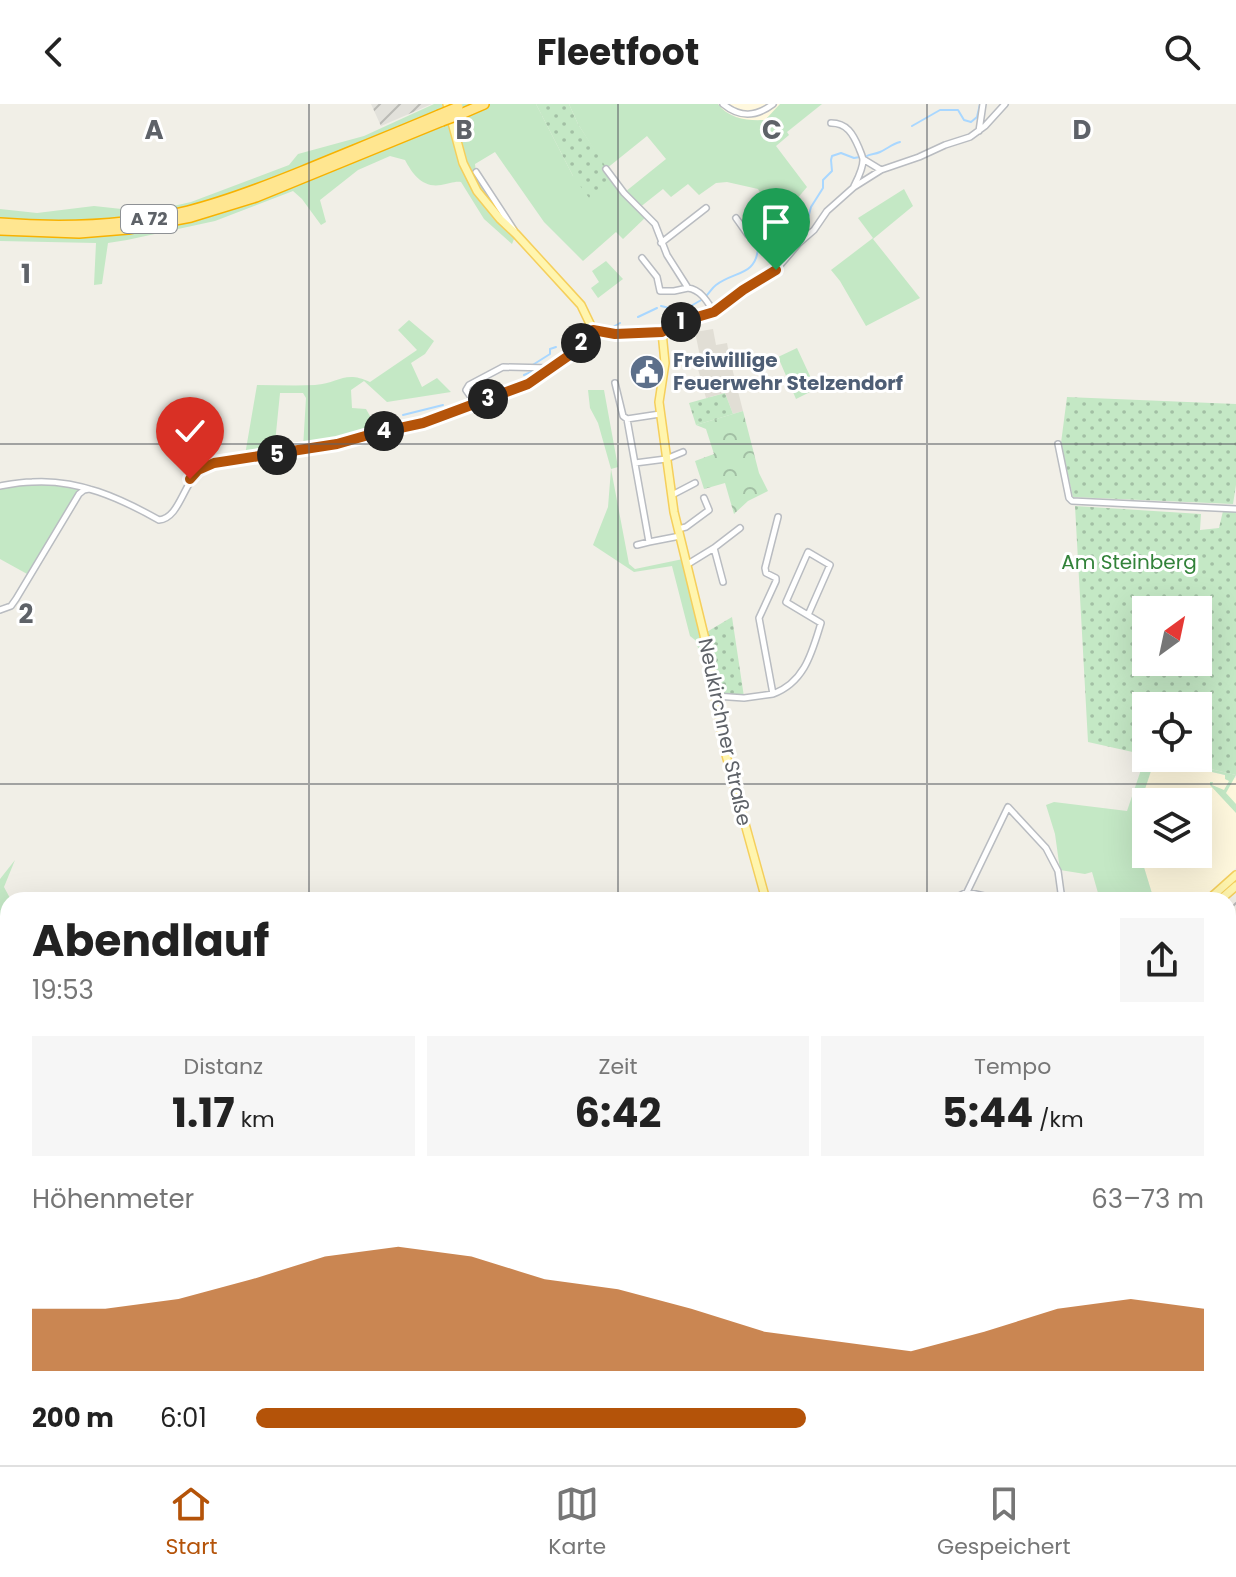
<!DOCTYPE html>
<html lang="de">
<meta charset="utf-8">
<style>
body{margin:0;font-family:Poppins,sans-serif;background:#f6f6f6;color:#222;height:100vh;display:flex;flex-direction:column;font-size:30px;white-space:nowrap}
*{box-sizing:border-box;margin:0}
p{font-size:26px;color:#767676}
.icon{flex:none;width:44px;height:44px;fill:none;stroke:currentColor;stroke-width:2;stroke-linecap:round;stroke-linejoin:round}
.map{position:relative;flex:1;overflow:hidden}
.panel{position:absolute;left:0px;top:788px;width:1236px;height:574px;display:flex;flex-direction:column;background:#fff;border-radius:24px 24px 0 0;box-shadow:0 8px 32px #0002}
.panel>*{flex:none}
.needle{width:52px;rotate:33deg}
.buttons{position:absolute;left:1132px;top:492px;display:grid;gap:16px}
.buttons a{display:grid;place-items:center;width:80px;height:80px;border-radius:0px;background:#fff;box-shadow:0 8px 32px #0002;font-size:40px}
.pin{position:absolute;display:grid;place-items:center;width:68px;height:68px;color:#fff;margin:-82px -34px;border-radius:50% 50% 50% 0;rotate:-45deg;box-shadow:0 0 8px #0007}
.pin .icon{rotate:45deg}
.km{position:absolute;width:40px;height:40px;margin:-20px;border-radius:50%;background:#222;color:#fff;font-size:22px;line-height:40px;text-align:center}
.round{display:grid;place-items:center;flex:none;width:84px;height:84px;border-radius:0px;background:#f6f6f6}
.summary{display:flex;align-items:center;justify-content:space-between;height:136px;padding:0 32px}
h1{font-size:44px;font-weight:700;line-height:60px}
.metrics{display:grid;grid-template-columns:repeat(3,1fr);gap:12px;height:136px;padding:8px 32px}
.metrics div{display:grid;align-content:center;border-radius:0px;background:#f6f6f6;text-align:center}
.metrics b{font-size:40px;font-weight:700}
.metrics small{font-size:22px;font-weight:400}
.metrics p{font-size:22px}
.chart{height:224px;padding:16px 32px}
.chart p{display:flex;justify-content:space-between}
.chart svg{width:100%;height:144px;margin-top:8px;fill:#b45309;opacity:.7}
ul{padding:0 32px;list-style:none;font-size:26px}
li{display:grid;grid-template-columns:128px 96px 1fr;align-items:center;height:60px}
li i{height:20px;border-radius:10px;background:#b45309}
header{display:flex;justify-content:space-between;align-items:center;height:104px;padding:0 32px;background:#fff;font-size:36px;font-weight:700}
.menu{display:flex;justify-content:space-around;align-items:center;height:112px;border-top:2px solid #e0e0e0;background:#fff;font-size:22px;color:#767676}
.menu a{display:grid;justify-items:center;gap:4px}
.menu .current{color:#b45309}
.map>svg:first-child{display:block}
.commercial{fill:#fff8de;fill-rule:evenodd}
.industrial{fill:url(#industrial-furrows)}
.education{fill:#e1ded5}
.grass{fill:#c4e8c5}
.forest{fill:url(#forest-crowns)}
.garden{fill:url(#garden-dots);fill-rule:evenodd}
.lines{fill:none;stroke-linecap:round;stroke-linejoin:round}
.stream{stroke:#a9d7ff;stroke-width:2}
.minor-casing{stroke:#b9bcc1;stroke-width:8}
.major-casing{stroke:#f5cf5c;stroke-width:10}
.highway-casing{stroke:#f8b200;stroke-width:12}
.minor{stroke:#fff;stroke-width:5}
.major{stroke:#fff5ae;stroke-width:7}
.highway{stroke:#ffe690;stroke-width:9}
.tram{stroke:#b7b8b9;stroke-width:2}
.highway-bridge-casing{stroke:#f8b200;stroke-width:12;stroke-linecap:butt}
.highway-bridge{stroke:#ffe690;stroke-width:9}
.route-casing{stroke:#fff;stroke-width:16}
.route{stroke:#b45309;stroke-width:10}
.grid{fill:none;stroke:#5e6268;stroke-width:2;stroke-opacity:0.55}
.labels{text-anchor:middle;stroke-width:6;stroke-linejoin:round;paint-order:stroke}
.shield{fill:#fff;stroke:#8e9195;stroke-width:2}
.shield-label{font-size:18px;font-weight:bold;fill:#5e6268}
.service-label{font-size:20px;font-weight:bold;fill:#4e5e75;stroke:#fff;text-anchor:start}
.park-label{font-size:20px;fill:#328239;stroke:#fff}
.street-label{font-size:20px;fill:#5e6268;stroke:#fff}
.grid-label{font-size:26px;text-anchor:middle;font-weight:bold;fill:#5e6268;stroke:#fff;stroke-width:6;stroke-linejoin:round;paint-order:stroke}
</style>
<header><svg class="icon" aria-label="back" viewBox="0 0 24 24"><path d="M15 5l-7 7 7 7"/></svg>Fleetfoot<svg class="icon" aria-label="search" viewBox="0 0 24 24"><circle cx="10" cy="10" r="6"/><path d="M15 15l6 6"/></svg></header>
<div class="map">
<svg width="1236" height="1361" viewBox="0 0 1236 1361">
<defs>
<pattern id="industrial-furrows" width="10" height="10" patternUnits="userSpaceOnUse" patternTransform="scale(2)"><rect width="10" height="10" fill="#e2e1db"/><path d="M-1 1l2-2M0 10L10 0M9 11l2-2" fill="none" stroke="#babab5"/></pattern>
<pattern id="forest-crowns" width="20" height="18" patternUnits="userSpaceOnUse" patternTransform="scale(2)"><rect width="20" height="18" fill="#c4e8c5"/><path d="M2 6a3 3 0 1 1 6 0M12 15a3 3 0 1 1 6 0" fill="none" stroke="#a2bfa4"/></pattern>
<pattern id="garden-dots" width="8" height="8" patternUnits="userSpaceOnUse" patternTransform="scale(2)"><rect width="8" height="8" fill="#c4e8c5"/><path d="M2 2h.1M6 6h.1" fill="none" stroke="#a2bfa4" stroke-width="1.8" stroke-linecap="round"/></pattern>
</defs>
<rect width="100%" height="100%" fill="#f1efe7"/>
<!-- commercial -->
<path class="commercial" d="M 718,0 L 780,0 L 766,16 L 746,17 L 722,6 Z
M 1155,654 L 1236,674 L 1236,764 L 1201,796 L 1154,796 L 1132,724 ZM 1146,698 L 1198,698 L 1198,750 L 1146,750 Z
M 163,1354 L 240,1354 L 243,1361 L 163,1361 Z"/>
<!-- industrial -->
<path class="industrial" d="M 371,0 L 432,0 L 381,22 Z"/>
<!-- education -->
<path class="education" d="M 713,225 L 716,241 L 727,239 L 729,250 L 701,257 L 695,228 Z
M 730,256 L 743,307 L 733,310 L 725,289 L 706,294 L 698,265 Z"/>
<!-- grass -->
<path class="grass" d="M 434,0 L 536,0 L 573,72 L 615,77 L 625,88 L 666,55 L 647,32 L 606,65 L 578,20 L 569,0 L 718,0 C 729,15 748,17 765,16 L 780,0 L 822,0 L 787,28 L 789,31 L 776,42 L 807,83 L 786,108 L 766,114 L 758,103 L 763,94 L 758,85 L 727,78 L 716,79 L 699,91 L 688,80 L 671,93 L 663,85 L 639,104 L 647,112 L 623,135 L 616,128 L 583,157 L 544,118 L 495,48 L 475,60 L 476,68 L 516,130 L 512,140 L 484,115 L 461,78 C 454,77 449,80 441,81 C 423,84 413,71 405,56 L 390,52 L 358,66 L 320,96 L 326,118 L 321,121 L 302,95 L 293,87 L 215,117 L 127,136 L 108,139 L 102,180 L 94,181 L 96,139 L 0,137 L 0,105 L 37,109 L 94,102 L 140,107 L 160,105 L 191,98 L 289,61 L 298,50 L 364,32 Z
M 904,85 L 913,102 L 873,135 L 920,194 L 866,222 L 840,177 L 831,166 L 873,134 L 858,114 Z
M 606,157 L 623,175 L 598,194 L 591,184 L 599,178 L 592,167 Z
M 409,216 L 434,237 L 425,250 L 411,259 L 422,283 L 437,274 L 451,288 L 387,298 L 364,277 L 351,286 L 352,304 L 366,305 L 370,312 L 372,328 L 303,344 L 306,294 L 303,289 L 280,289 L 274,349 L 245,351 L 257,281 C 276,281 296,282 315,281 C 339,279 345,266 370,278 L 417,246 L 398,226 Z
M 797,244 L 816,285 L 796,295 L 778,253 Z
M 588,286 L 604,286 L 618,363 L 611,365 L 629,460 L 635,465 L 683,455 L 705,557 L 704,559 L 695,536 L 690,532 L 672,462 L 634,468 L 593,441 L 608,403 L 611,365 L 598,319 L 590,304 Z
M 33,379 L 50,379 L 80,384 L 29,471 L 0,455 L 0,383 Z
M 1146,651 L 1146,654 L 1164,654 L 1236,671 L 1226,689 L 1236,700 L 1236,709 L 1210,681 L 1210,678 L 1213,678 L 1212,681 L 1224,686 L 1229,677 L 1225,675 L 1225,671 L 1155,655 L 1132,724 L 1154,796 L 1100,796 L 1092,768 L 1085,770 L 1060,766 L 1055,730 L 1046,701 L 1054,698 L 1127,707 Z
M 15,756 L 4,783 L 11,796 L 8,796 L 8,843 L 0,840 L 0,775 Z
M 1228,1145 L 1236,1147 L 1236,1209 L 1228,1204 Z"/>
<!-- forest -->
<path class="forest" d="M 743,307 L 759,369 L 768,387 L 748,397 L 734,410 L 725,379 L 704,385 L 695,357 L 714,350 L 706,325 L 696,321 Z
M 322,1354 L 410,1354 L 416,1361 L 369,1361 L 364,1354 L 355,1361 L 326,1361 Z"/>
<!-- garden -->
<path class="garden" d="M 536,0 L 569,0 L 578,20 L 615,77 L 592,98 L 573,72 Z
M 725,289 L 733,310 L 696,321 L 689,299 Z
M 1067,293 L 1236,300 L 1236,381 L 1233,400 L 1073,393 L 1061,339 Z
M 1075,402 L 1201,410 L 1200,426 L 1219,424 L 1223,407 L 1236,408 L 1236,671 L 1164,654 L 1198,654 L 1198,602 L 1146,602 L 1146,651 L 1088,638 ZM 1146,506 L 1198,506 L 1198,558 L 1146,558 Z
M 732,513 L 744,593 L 717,590 L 705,529 Z"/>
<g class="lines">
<!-- stream -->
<path class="stream" d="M 912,22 L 940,6 L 958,6 L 964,16 L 971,18 L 977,13 L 980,0
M 865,53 C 871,49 874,51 880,48 C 887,45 892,40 900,38
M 794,127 L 807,118 L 811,103 L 823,84 L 823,76 L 832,67 L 831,56 L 832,52 L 841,49 L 854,54 L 860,53
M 707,191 C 710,188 712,184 716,181 C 734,167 756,172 758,144 C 766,134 776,129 789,130
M 661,202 L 682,207 L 703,195
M 638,213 L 657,204
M 595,222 L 613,223 L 620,219
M 524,271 L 531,268 L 531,262 L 550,250 L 550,245 L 556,243
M 403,311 L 443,301
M 0,1065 L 8,1065
M 1228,1200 L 1236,1207
M 239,1354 L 242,1361"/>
<!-- minor casing -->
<g class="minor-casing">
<path id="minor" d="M 723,0 C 740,14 756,13 773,0
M 831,19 C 847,19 853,30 859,44 C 860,47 863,53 863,56 C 863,65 858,74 854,82
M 979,27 L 983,0
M 863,55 L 881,66
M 606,65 L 624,89 L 655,120 L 667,151 L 688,184 C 701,186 707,197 714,208
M 476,68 L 514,126
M 736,114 L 748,131 L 768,127 L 791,127 L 799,139
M 661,139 L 706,104
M 642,154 L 657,173 L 660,187 L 674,187 L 688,184
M 662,228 L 680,218 L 714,208 L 743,186 L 776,166 L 799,139 L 814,126 L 827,107 L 854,83 L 881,66 L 919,53 L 945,41 L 970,33 L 985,22 L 1005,0
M 615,279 L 623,312 L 627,315 L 649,438 L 680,432
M 475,299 L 466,286 L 469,281 L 503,263 L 550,264
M 627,315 L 660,310
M 1058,340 L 1069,394 L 1072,397 L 1236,405
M 635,359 L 666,355 L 683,348
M 0,382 C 11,380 21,378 32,378 C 78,375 120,394 159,416 C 181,414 183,375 205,362 L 337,340 L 372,330 L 423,319 L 528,280 L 574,248 L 593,226
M 672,391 L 695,379
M 678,425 L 686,423 L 709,406 L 704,394
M 637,441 L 649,438
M 714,444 L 723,478
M 688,460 L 714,444 L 740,424
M 0,506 L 11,502 L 16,495 L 79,390 L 84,386 L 89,385
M 773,590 C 805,578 812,548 821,519 L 786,498 L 808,448 L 830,461 L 808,511
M 715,592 L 744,594 L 773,590 L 759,514 L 776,477 L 776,474 L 766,469 L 765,464 L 778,413
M 967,788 L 1008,703 L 1046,744 L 1058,767 L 1062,796
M 951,796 L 967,788 L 1001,796
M 0,901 L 8,909
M 1228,906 L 1236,917
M 1228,972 L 1236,945
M 0,997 L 4,992 L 8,971
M 1228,1011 L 1236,1015
M 0,1018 L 8,1028
M 0,1047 L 8,1041
M 1228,1048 L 1236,1059
M 1228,1105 L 1236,1103
M 0,1108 L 8,1102
M 0,1118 L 8,1128
M 0,1263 L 8,1260
M 1228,1314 L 1236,1325
M 25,1354 L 26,1361
M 417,1354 L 419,1361
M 469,1354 L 494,1360 L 538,1357 L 551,1361
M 1207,1354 L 1210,1361
M 169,1358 L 169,1361
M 1155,1359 L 1156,1354
M 596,1361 L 601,1354
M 780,1361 L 790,1354
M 895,1361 L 898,1354
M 1024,1361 L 1028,1354"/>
</g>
<!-- major casing -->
<g class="major-casing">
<path id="major" d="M 447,0 L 463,59 L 477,87 L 500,115 L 516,130 L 581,201 L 593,226 L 615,230 L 662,228 L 665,259 L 659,298 L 674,408 L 704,531 L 726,651 L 766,796
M 1208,796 L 1236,771
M 1220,796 L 1236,782
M 0,1315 L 8,1313
M 243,1354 L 247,1361
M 744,1354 L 747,1361"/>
</g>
<!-- highway casing -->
<g class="highway-casing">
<path id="highway" d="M 461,10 L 484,0
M 0,119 C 63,124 126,122 188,107 C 228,97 266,82 303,67 C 349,48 394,30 439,11
M 0,126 L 79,129 L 128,125 L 191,113 L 256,93 L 442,17"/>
</g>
<!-- minor -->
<use href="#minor" class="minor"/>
<!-- major -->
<use href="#major" class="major"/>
<!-- highway -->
<use href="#highway" class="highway"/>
<!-- tram -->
<path class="tram" d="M 1228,807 L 1236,799
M 1228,858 L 1232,853 L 1236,842"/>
<!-- highway-bridge casing -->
<g class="highway-bridge-casing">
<path id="highway-bridge" d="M 439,11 L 458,3
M 442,17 L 461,10"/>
</g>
<!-- highway-bridge -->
<use href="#highway-bridge" class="highway-bridge"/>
</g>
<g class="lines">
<!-- route casing -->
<g class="route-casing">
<path id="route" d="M 190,375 L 198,366 L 214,359 L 337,340 L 372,330 L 423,319 L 528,280 L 574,248 L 593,226 L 615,230 L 662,228 L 680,218 L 714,208 L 743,186 L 776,166"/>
</g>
<!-- route -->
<use href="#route" class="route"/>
</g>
<!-- grid -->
<path class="grid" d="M 309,0 L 309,796M 618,0 L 618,796M 927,0 L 927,796M 0,340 L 1236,340M 0,680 L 1236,680M 0,1021 L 8,1021M 1228,1021 L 1236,1021M 309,1354 L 309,1361M 618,1354 L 618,1361M 927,1354 L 927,1361"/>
<!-- icons -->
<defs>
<g id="civic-disc" transform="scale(1.8)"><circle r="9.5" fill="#5c6f8a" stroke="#fff"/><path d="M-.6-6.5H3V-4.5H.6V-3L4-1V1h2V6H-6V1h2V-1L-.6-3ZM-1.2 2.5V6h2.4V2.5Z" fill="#fff"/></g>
</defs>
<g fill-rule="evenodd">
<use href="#civic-disc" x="647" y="268"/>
</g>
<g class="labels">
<!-- shield labels -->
<rect class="shield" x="121" y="101" width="56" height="28" rx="6"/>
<g class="shield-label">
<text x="149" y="121">A 72</text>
</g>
<!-- service labels -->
<g class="service-label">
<text x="673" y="263">Freiwillige<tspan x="673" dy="23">Feuerwehr Stelzendorf</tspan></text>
</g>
<!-- park labels -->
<g class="park-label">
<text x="1129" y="465">Am Steinberg</text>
</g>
<!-- street labels -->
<g class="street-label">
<text transform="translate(725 628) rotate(78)" y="7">Neukirchner Straße</text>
</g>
</g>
<g class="grid-label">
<text x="154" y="35">A</text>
<text x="464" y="35">B</text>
<text x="772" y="35">C</text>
<text x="1082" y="35">D</text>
<text x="26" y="179">1</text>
<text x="26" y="519">2</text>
</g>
</svg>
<div class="buttons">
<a><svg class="needle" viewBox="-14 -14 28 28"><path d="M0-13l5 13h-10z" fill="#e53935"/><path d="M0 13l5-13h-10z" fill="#767676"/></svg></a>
<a><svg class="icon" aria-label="locate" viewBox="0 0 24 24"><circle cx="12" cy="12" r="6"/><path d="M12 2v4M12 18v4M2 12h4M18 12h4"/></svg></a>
<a><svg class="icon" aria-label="layers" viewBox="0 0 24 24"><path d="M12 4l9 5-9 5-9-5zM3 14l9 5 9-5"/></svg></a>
</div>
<div class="pin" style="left:776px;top:166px;background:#1e9e55"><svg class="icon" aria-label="arrive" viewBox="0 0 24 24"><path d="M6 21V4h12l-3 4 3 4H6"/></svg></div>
<div class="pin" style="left:190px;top:375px;background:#d93025"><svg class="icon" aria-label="check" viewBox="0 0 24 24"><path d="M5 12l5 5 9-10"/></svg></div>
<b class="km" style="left:681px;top:218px">1</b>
<b class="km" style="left:581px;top:239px">2</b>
<b class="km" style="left:488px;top:295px">3</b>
<b class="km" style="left:384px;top:327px">4</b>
<b class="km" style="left:277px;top:351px">5</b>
<section class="panel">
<div class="summary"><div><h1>Abendlauf</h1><p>19:53</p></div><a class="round"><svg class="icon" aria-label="share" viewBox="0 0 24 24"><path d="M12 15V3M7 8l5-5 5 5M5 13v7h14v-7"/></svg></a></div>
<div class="metrics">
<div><p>Distanz</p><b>1.17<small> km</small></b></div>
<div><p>Zeit</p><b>6:42</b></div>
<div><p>Tempo</p><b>5:44<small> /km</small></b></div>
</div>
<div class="chart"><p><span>Höhenmeter</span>63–73 m</p>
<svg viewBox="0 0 160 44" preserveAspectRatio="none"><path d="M0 44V25L10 25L20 22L30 16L40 9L50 6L60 9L70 16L80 19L90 25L100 32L110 35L120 38L130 32L140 25L150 22L160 25V44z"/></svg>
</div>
<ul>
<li><b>200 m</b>6:01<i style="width:58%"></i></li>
</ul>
</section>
</div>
<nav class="menu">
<a class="current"><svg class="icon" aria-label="home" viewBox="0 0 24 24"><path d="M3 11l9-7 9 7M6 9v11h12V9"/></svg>Start</a>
<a><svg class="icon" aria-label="map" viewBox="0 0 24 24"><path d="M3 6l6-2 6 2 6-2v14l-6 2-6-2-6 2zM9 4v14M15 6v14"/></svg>Karte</a>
<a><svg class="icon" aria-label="saved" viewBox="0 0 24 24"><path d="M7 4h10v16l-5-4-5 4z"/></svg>Gespeichert</a>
</nav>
